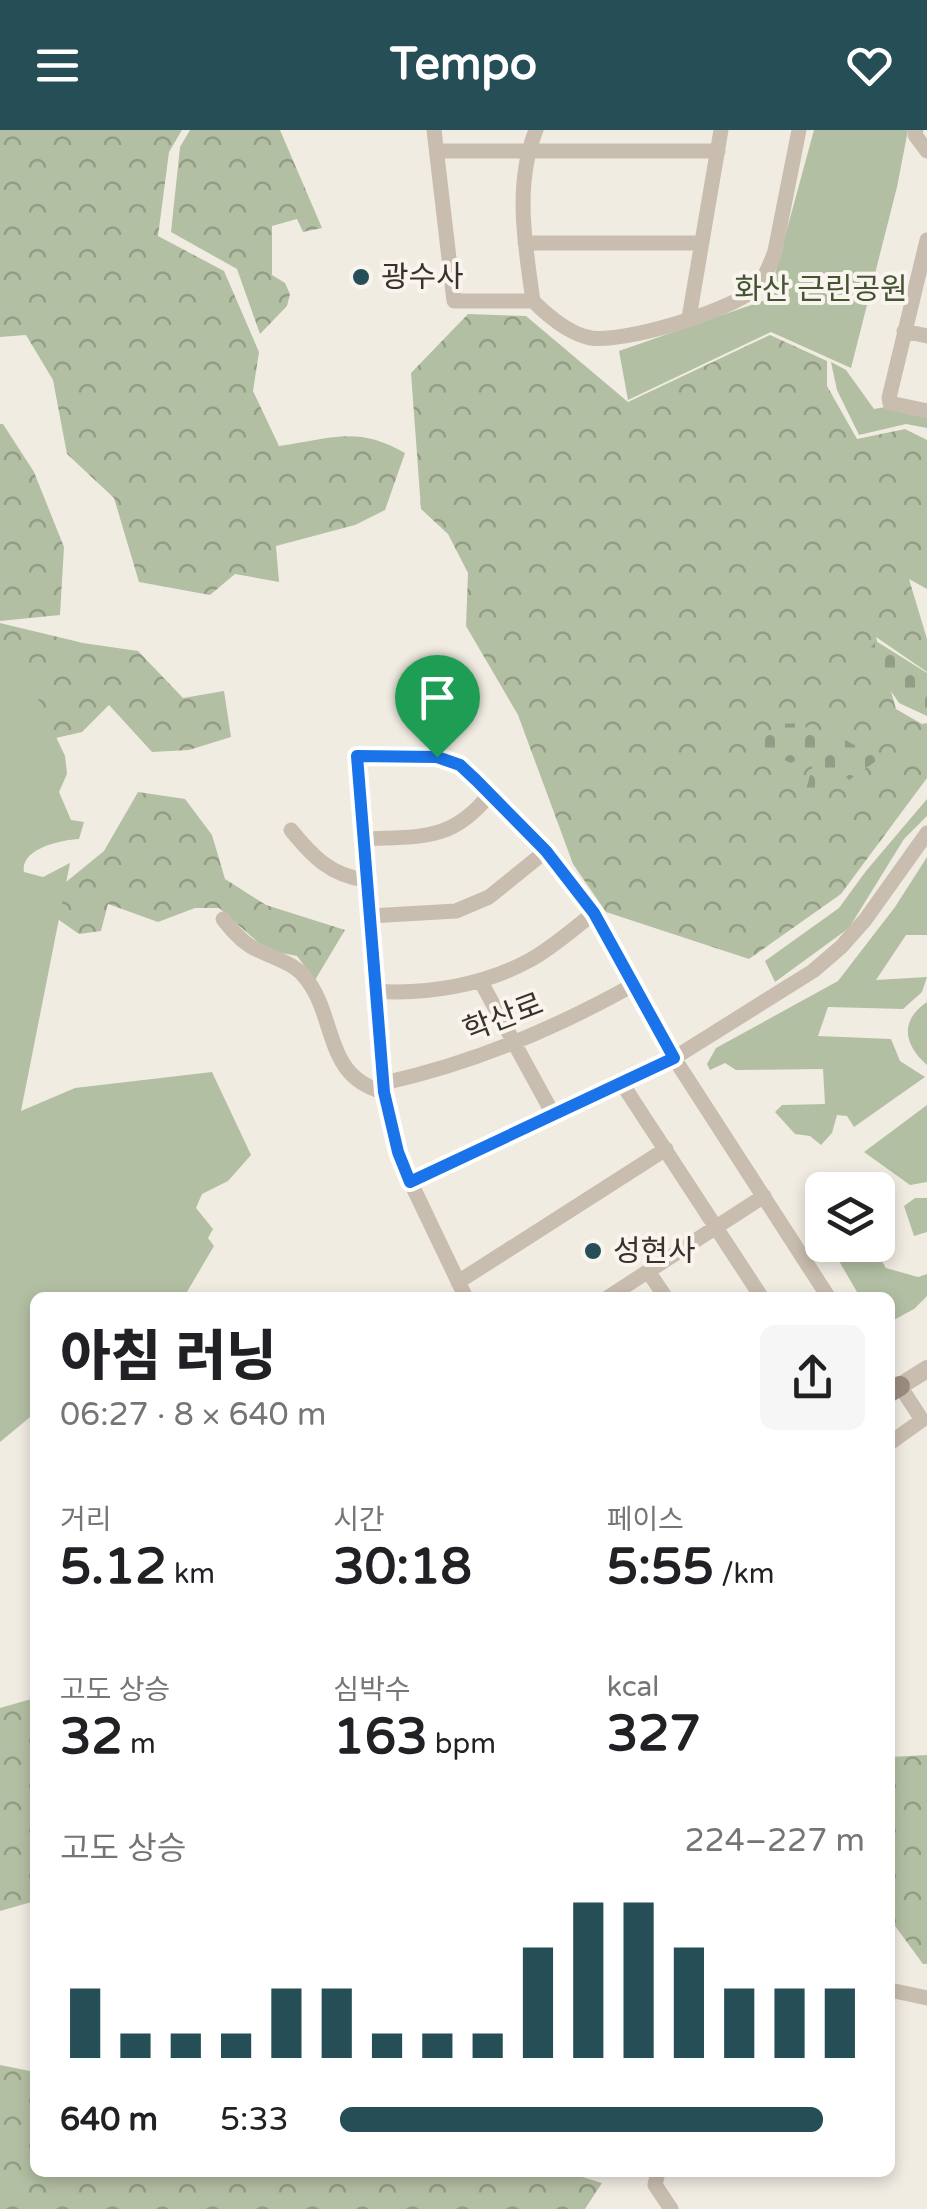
<!DOCTYPE html>
<html lang="ko">
<meta charset="utf-8">
<style>
body{margin:0;font-family:"Varela Round","Noto Sans KR",sans-serif;background:#f6f6f6;color:#202124;height:100vh;display:flex;flex-direction:column;font-size:38px;white-space:nowrap}
*{box-sizing:border-box;margin:0}
p{font-size:32px;color:#757577}
.icon{flex:none;width:55px;height:55px;fill:none;stroke:currentColor;stroke-width:2;stroke-linecap:round;stroke-linejoin:round}
.map{position:relative;flex:1;overflow:hidden}
.drawer{position:absolute;left:30px;top:1162px;width:865px;height:885px;display:flex;flex-direction:column;background:#fff;border-radius:15px;box-shadow:0 5px 15px #0003}
.drawer>*{flex:none}
.controls{position:absolute;left:805px;top:1042px;display:grid;gap:20px}
.controls a{display:grid;place-items:center;width:90px;height:90px;border-radius:15px;background:#fff;box-shadow:0 5px 15px #0003;font-size:50px}
.pin{position:absolute;display:grid;place-items:center;width:85px;height:85px;color:#fff;margin:-102px -42px;border-radius:50% 50% 50% 0;rotate:-45deg;box-shadow:0 0 10px #0007}
.pin .icon{rotate:45deg}
.round{display:grid;place-items:center;flex:none;width:105px;height:105px;border-radius:15px;background:#f6f6f6}
.overview{display:flex;align-items:center;justify-content:space-between;height:170px;padding:0 30px}
h1{font-size:55px;font-weight:800;line-height:75px}
.stats{display:grid;grid-template-columns:repeat(3,1fr);gap:15px;height:170px;padding:10px 30px}
.stats div{display:grid;align-content:center}
.stats b{font-size:50px;font-weight:800}
.stats small{font-size:28px;font-weight:400}
.stats p{font-size:28px}
.chart{height:280px;padding:20px 30px}
.chart p{display:flex;justify-content:space-between}
.chart svg{width:100%;height:180px;margin-top:10px;stroke:#254e56;stroke-width:6}
ul{padding:0 30px;list-style:none;font-size:32px}
li{display:grid;grid-template-columns:160px 120px 1fr;align-items:center;height:75px}
li i{height:25px;border-radius:12px;background:#254e56}
header{display:flex;justify-content:space-between;align-items:center;height:130px;padding:0 30px;background:#254e56;color:#fff;font-size:45px;font-weight:800}
.map>svg:first-child{display:block}
.forest{fill:url(#forest-crowns)}
.cemetery{fill:url(#cemetery-stones)}
.green{fill:#b3bfa3}
.lines{fill:none;stroke-linecap:round;stroke-linejoin:round}
.minor{stroke:#c9bdaf;stroke-width:15}
.tertiary{stroke:#c9bdaf;stroke-width:18}
.secondary{stroke:#9c8d80;stroke-width:20}
.route-casing{stroke:#fff;stroke-width:20}
.route{stroke:#1a73e8;stroke-width:12}
.poi-dot{fill:#254e56;stroke:#f9f5ee;stroke-width:4}
.labels{text-anchor:middle;stroke-width:8;stroke-linejoin:round;paint-order:stroke}
.poi-label{font-size:30px;fill:#38312c;stroke:#f9f5ee;text-anchor:start}
.park-label{font-size:30px;fill:#455432;stroke:#f9f5ee}
.street-label{font-size:30px;fill:#38312c;stroke:#f9f5ee}
</style>
<header><svg class="icon" aria-label="menu" viewBox="0 0 24 24"><path d="M4 6h16M4 12h16M4 18h16"/></svg>Tempo<svg class="icon" aria-label="heart" viewBox="0 0 24 24"><path d="M12 20l-8-8c-3-5 5-10 8-4 3-6 11-1 8 4z"/></svg></header>
<div class="map">
<svg width="927" height="2079" viewBox="0 0 927 2079">
<defs>
<pattern id="forest-crowns" width="20" height="18" patternUnits="userSpaceOnUse" patternTransform="scale(2.5)"><rect width="20" height="18" fill="#b3bfa3"/><path d="M2 6a3 3 0 1 1 6 0M12 15a3 3 0 1 1 6 0" fill="none" stroke="#939c85"/></pattern>
<pattern id="cemetery-stones" width="16" height="16" patternUnits="userSpaceOnUse" patternTransform="scale(2.5)"><rect width="16" height="16" fill="#b3bfa3"/><path d="M2 7V4a2 2 0 0 1 4 0v3zM10 15v-3a2 2 0 0 1 4 0v3z" fill="#939c85"/></pattern>
</defs>
<rect width="100%" height="100%" fill="#f1ece2"/>
<!-- forest -->
<path class="forest" d="M 0,0 L 182,0 L 169,22 L 158,106 L 224,141 L 259,222 L 253,261 L 279,316 C 330,309 357,295 405,323 L 385,380 L 355,395 L 276,416 L 279,452 L 235,444 L 210,465 L 139,452 L 114,368 L 67,324 L 53,250 L 26,205 L 0,207 Z
M 190,0 L 280,0 L 322,98 L 303,102 L 297,89 L 272,96 L 272,145 L 285,153 L 290,164 L 287,176 L 260,204 L 237,139 L 171,102 L 180,17 Z
M 468,184 L 526,186 L 628,272 L 770,205 L 827,231 L 827,256 L 857,309 L 905,299 L 927,310 L 927,459 L 909,449 L 927,509 L 927,542 L 876,507 L 896,579 L 922,594 L 927,593 L 927,648 L 841,764 L 749,829 L 606,782 L 573,734 L 518,585 L 466,496 L 468,443 L 448,404 L 421,379 L 411,243 Z
M 0,294 L 3,294 L 34,342 L 64,417 L 60,485 L 0,491 Z
M 0,493 L 83,513 L 138,521 L 183,568 L 224,561 L 231,607 L 189,620 L 152,622 L 109,575 L 82,602 L 34,613 L 0,709 Z
M 138,662 L 185,669 L 212,705 L 225,749 L 266,775 L 345,800 L 315,850 L 297,826 L 267,820 L 219,778 L 195,778 L 158,792 L 108,774 L 101,801 L 79,804 L 49,783 L 19,786 L 13,800 L 37,831 L 0,833 L 0,730 L 9,747 L 66,752 L 104,721 Z
M 35,1568 L 35,1771 L 0,1781 L 0,1578 Z
M 927,1625 L 927,1834 L 923,1834 L 890,1789 L 890,1627 Z
M 0,1935 L 35,1942 L 35,2042 L 566,2042 L 602,2053 L 585,2079 L 0,2079 Z"/>
<!-- cemetery -->
<path class="cemetery" d="M 876,511 L 927,543 L 927,586 L 899,573 L 866,524 Z
M 801,593 L 823,611 L 845,610 L 862,619 L 872,615 L 879,629 L 849,650 L 838,638 L 817,664 L 806,660 L 817,619 L 791,633 L 768,623 L 762,610 L 779,594 Z"/>
<!-- green -->
<path class="green" d="M 814,0 L 908,0 L 897,57 L 851,238 L 771,202 L 628,270 L 619,221 L 768,169 Z
M 831,232 L 846,240 L 874,279 L 886,277 L 927,287 L 927,298 L 906,294 L 859,305 L 837,260 Z
M 0,515 L 15,520 L 65,626 L 67,644 L 59,662 L 71,690 L 84,692 L 79,709 C 60,710 20,719 24,742 L 43,747 L 70,733 L 21,981 L 75,958 L 212,942 L 251,1025 L 228,1051 L 202,1064 L 196,1078 L 213,1099 L 208,1108 L 214,1116 L 184,1167 L 35,1168 L 35,1283 L 0,1312 Z
M 927,669 L 927,686 L 904,709 L 849,798 L 775,852 L 765,831 L 839,778 L 866,741 Z
M 927,727 L 927,805 L 906,805 L 876,850 L 927,847 L 922,862 L 903,879 L 828,877 L 818,906 L 891,909 L 900,931 L 925,947 L 854,997 L 847,986 L 837,985 L 832,1003 L 821,1015 L 810,1006 L 795,1004 L 775,982 L 782,975 L 825,974 L 823,939 L 736,940 L 725,933 L 710,940 L 707,934 L 716,918 L 838,851 L 895,777 Z
M 927,872 L 927,935 C 904,915 899,891 927,872 Z
M 927,975 L 927,1052 L 910,1055 L 864,1022 Z
M 915,1068 L 927,1068 L 927,1102 L 914,1106 L 904,1076 Z
M 855,1115 L 872,1115 L 886,1138 L 918,1147 L 927,1144 L 927,1166 L 914,1179 L 890,1192 L 890,1168 L 860,1167 L 836,1126 Z"/>
<g class="lines">
<!-- minor -->
<path class="minor" d="M 434,0 L 454,171 L 533,171
M 536,0 C 514,55 525,114 533,171 C 548,186 569,204 591,208 C 624,213 726,182 752,161 C 764,151 770,135 775,121 L 799,0
M 916,0 L 915,5 L 927,21
M 437,21 L 718,21
M 927,110 L 889,268 L 890,273 L 927,281
M 525,113 L 702,113
M 689,188 L 721,0
M 904,201 L 927,206
M 291,700 C 312,726 331,746 366,750
M 362,709 C 418,706 451,713 489,665
M 370,786 L 456,781 L 489,767 L 546,721
M 223,789 C 231,799 239,809 250,816 C 267,826 291,831 304,846 C 338,886 322,946 384,962
M 481,852 L 553,984
M 375,861 C 426,865 485,855 530,830 C 552,818 573,799 594,783
M 621,952 L 762,1168
M 384,953 C 474,933 554,899 635,854
M 410,1051 L 674,928 L 813,841 L 841,817 L 865,790 L 927,703
M 648,1141 L 666,1168
M 458,1152 L 666,1019
M 466,1168 L 410,1051 L 389,990 L 357,625 L 437,627 L 460,635 L 546,721 L 594,783 L 674,928 L 829,1168
M 607,1168 L 764,1066
M 890,1313 L 922,1290 L 900,1256
M 890,1860 L 927,1868
M 658,2042 L 655,2055 L 671,2079"/>
<!-- tertiary -->
<path class="tertiary" d="M 900,1256 L 927,1239"/>
<!-- secondary -->
<path class="secondary" d="M 890,1262 L 900,1256"/>
</g>
<g class="lines">
<!-- route casing -->
<g class="route-casing">
<path id="route" d="M 357,626 L 437,627 L 460,635 L 476,650 L 546,721 L 594,783 L 674,928 L 410,1052 L 398,1022 L 384,962 Z"/>
</g>
<!-- route -->
<use href="#route" class="route"/>
</g>
<!-- markers -->
<g class="poi-dot">
<circle cx="361" cy="147" r="10"/>
<circle cx="593" cy="1121" r="10"/>
</g>
<g class="labels">
<!-- poi labels -->
<g class="poi-label">
<text x="381" y="157">광수사</text>
<text x="613" y="1131">성현사</text>
</g>
<!-- park labels -->
<g class="park-label">
<text x="821" y="169">화산 근린공원</text>
</g>
<!-- street labels -->
<g class="street-label">
<text transform="translate(503 887) rotate(-21)" y="10">학산로</text>
</g>
</g>
</svg>
<div class="controls">
<a><svg class="icon" aria-label="layers" viewBox="0 0 24 24"><path d="M12 4l9 5-9 5-9-5zM3 14l9 5 9-5"/></svg></a>
</div>
<div class="pin" style="left:437px;top:627px;background:#1e9e55"><svg class="icon" aria-label="arrive" viewBox="0 0 24 24"><path d="M6 21V4h12l-3 4 3 4H6"/></svg></div>
<section class="drawer">
<div class="overview"><div><h1>아침 러닝</h1><p>06:27 · 8 × 640 m</p></div><a class="round"><svg class="icon" aria-label="share" viewBox="0 0 24 24"><path d="M12 15V3M7 8l5-5 5 5M5 13v7h14v-7"/></svg></a></div>
<div class="stats">
<div><p>거리</p><b>5.12<small> km</small></b></div>
<div><p>시간</p><b>30:18</b></div>
<div><p>페이스</p><b>5:55<small> /km</small></b></div>
</div>
<div class="stats">
<div><p>고도 상승</p><b>32<small> m</small></b></div>
<div><p>심박수</p><b>163<small> bpm</small></b></div>
<div><p>kcal</p><b>327</b></div>
</div>
<div class="chart"><p><span>고도 상승</span>224–227 m</p>
<svg viewBox="0 0 160 44" preserveAspectRatio="none"><path d="M5 44V27M15 44V38M25 44V38M35 44V38M45 44V27M55 44V27M65 44V38M75 44V38M85 44V38M95 44V17M105 44V6M115 44V6M125 44V17M135 44V27M145 44V27M155 44V27"/></svg>
</div>
<ul>
<li><b>640 m</b>5:33<i style="width:92%"></i></li>
</ul>
</section>
</div>
